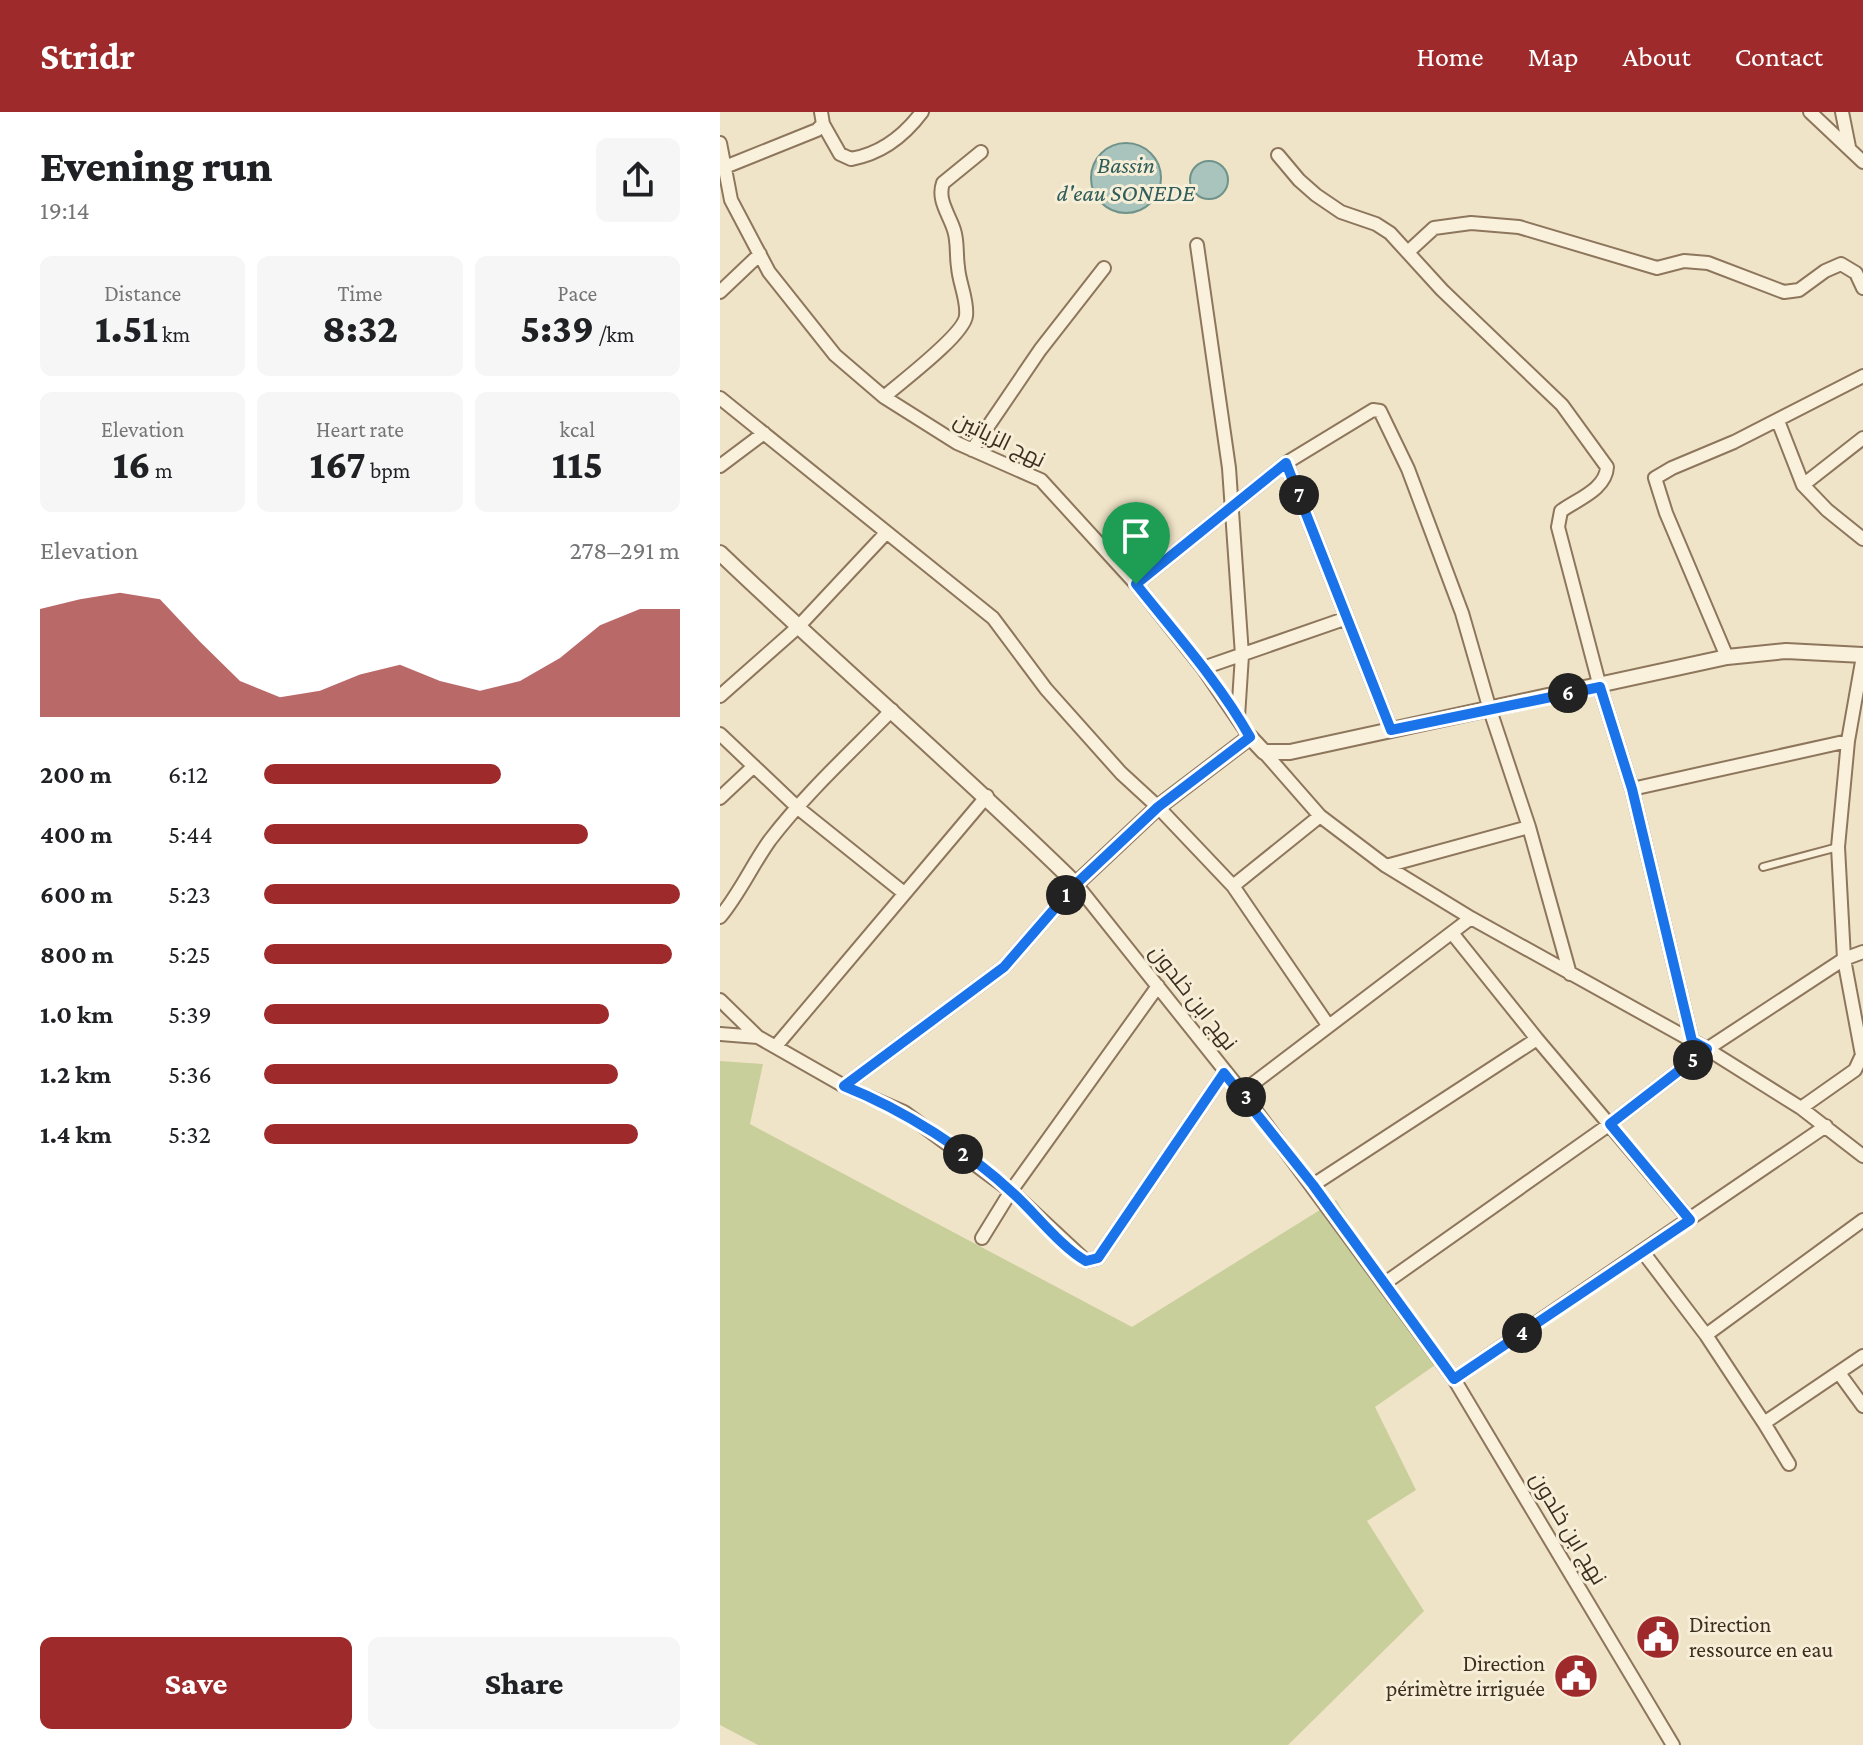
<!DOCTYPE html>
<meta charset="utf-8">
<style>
body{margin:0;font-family:"Crimson Pro",Cairo,serif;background:#f6f6f6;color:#202124;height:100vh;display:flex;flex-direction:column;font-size:30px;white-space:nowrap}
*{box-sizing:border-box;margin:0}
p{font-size:26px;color:#757577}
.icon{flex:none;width:44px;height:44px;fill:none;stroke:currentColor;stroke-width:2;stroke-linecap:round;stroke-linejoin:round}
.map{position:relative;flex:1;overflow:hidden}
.details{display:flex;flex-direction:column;background:#fff;width:720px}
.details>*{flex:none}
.pin{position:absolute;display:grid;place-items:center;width:68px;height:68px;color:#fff;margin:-82px -34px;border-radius:50% 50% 50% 0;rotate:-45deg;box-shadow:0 0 8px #0007}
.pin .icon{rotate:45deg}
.km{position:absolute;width:40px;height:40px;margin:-20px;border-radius:50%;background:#222;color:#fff;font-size:22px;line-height:40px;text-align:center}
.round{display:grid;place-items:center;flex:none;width:84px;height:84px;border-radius:12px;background:#f6f6f6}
.head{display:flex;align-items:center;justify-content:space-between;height:136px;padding:0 40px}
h1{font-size:44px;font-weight:800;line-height:60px}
.stats{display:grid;grid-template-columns:repeat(3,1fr);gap:12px;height:136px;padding:8px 40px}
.stats div{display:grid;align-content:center;border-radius:12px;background:#f6f6f6;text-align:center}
.stats b{font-size:40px;font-weight:800}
.stats small{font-size:22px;font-weight:400}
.stats p{font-size:22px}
.chart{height:224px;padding:16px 40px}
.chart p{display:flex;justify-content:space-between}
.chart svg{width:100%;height:144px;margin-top:8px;fill:#9e2a2b;opacity:.7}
.button{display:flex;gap:16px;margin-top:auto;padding:16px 40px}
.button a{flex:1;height:92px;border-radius:12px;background:#9e2a2b;color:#fff;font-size:32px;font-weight:800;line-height:92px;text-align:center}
.button a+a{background:#f6f6f6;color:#202124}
ul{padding:0 40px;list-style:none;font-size:26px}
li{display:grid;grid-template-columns:128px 96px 1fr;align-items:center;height:60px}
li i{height:20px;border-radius:10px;background:#9e2a2b}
header{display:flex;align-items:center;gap:48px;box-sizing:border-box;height:112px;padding:0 40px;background:#9e2a2b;color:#fff}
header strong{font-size:38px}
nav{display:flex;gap:44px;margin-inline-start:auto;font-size:28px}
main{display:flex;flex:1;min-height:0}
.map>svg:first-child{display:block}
.green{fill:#c9cf9b}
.water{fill:#a9c4bc;stroke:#6f938a;stroke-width:2}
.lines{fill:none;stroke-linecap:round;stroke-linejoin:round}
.service-casing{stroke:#8d765c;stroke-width:10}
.minor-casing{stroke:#8d765c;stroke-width:16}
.tertiary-casing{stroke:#8d765c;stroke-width:18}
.service{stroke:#faf1dc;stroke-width:6}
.minor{stroke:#faf1dc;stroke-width:12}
.tertiary{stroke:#faf1dc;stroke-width:14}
.route-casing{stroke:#fff;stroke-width:16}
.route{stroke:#1a73e8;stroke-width:10}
.labels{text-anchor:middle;stroke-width:6;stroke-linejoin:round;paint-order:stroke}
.street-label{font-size:22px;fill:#3d2e20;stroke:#f7eed8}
.poi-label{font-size:22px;fill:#3d2e20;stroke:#f7eed8;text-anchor:start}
.water-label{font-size:24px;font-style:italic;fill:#2f5d5a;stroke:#f7eed8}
</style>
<header>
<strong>Stridr</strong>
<nav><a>Home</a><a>Map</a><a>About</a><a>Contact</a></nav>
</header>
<main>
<section class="details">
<div class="head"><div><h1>Evening run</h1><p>19:14</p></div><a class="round"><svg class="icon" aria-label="share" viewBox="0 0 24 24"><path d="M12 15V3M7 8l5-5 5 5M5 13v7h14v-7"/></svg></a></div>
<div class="stats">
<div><p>Distance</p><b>1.51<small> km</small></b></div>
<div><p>Time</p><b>8:32</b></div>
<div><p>Pace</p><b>5:39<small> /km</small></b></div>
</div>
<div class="stats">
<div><p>Elevation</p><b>16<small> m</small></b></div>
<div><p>Heart rate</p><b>167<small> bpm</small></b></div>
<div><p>kcal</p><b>115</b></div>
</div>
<div class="chart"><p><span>Elevation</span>278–291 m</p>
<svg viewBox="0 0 160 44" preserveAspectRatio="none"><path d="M0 44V11L10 8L20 6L30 8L40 21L50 33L60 38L70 36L80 31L90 28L100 33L110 36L120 33L130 26L140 16L150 11L160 11V44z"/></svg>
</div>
<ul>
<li><b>200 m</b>6:12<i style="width:57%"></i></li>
<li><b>400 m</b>5:44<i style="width:78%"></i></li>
<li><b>600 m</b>5:23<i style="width:100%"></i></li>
<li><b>800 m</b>5:25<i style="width:98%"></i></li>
<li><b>1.0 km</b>5:39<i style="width:83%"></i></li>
<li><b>1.2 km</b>5:36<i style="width:85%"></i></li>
<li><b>1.4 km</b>5:32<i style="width:90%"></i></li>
</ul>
<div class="button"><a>Save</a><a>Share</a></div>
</section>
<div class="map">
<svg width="1143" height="1633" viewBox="0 0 1143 1633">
<rect width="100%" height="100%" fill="#f0e4c8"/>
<!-- green -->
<path class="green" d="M 0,949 L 43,952 L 30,1012 L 412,1215 L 616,1088 L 718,1251 L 655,1295 L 696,1378 L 647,1409 L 704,1499 L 568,1633 L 38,1633 L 0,1613 Z"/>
<!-- water -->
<path class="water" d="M371 66a35 35 0 1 1 70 0a35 35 0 1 1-70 0Z
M470 68a19 19 0 1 1 38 0a19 19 0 1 1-38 0Z"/>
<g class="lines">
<!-- service casing -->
<g class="service-casing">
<path id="service" d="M 1043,755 L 1118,735"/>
</g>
<!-- minor casing -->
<g class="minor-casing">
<path id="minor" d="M 1090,0 L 1143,50
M 1122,0 L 1129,35
M 103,12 L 120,42 L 131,47 C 160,42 184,24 202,0
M 0,31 L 11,88 L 49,160 L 115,243 L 164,285 L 237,331 L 321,368 L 416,472 L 483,556 L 530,625
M 558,43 L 579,68 L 596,83 L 621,100 L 656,112 L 670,121 L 722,178 L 842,293 L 887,355 C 886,377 858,387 841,399 L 838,415 L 880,575 L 912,677 L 972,929
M 5,55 L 97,18 L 103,12 L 101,0
M 477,133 L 509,356 L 522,543 L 518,605
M 688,140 L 714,116 L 751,111 L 799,115 L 937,156 L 964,149 L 988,151 L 1064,180 L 1079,178 L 1105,159 L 1121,152 L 1136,161 L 1143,176
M 0,180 L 40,142
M 164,285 C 181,270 244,223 246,204 C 248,188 239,171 238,155 C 236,142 238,130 234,118 C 229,102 217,88 223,71 L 261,40
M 0,286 L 273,506 L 326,577 L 401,661 L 438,695 L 513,774 L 608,913
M 1058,309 L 1083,373 L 1107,398 L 1143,427
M 252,338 L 320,238 L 384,156
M 566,351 L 671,618
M 0,354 L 44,321
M 1083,373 L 1143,326
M 416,472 L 566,351 L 653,298 L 660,299 L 688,357 L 742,501 L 770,598 L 809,715 L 850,862
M 1007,545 L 946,401 L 935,366 L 952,356 L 1014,330 L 1143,264
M 483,556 L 627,506
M 0,584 L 78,515 L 166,421
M 0,622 L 78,696 L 184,781
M 544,640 L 600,704 L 666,754 L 751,806 L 987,937 L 1081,996 L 1143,1044
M 912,677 L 1128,629
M 0,686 L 34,654
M 666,754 L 809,715
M 513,774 L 600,704
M 0,805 C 20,781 32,753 50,728 C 86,681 131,640 172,598
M 732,821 L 817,927 L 970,1108
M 0,888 L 38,925
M 0,922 L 38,925 L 124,974 L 184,1000 L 291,1079 L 366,1149 L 378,1146 L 504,961
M 56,934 L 267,684
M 124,974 L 284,855 L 356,772 L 522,980 L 734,1267 L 953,1633
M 522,980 L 751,806
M 1081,996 L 1135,958 L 1142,943 L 1124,847 L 1118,735 L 1128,629 L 1143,544
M 593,1073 L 817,927
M 262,1126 L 291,1079 L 438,874
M 923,1140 L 986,1223 L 1044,1311 L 1143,1244
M 665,1171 L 890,1012 L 987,937 L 1124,847 L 1143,840
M 986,1223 L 1143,1108
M 1119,1261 L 1143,1294
M 734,1267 L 1106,1014
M 1044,1311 L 1069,1352"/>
</g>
<!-- tertiary casing -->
<g class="tertiary-casing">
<path id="tertiary" d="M 0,441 C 117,553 240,658 356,772 L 438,695 L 530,625 L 544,640 L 570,640 L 1007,545 L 1066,539 L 1143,543"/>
</g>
<!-- service -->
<use href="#service" class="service"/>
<!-- minor -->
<use href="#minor" class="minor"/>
<!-- tertiary -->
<use href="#tertiary" class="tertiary"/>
</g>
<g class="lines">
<!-- route casing -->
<g class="route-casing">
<path id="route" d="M 566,351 L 671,618 L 880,575 L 912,677 L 972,929 L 987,937 L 890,1012 L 970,1108 L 734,1267 L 593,1073 L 504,961 L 378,1146 L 366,1149 C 343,1137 315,1101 294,1082 C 247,1038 184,998 124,974 L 284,855 L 356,772 L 438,695 L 530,625 C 499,570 455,521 416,472 Z"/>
</g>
<!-- route -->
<use href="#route" class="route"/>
</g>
<!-- icons -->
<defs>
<g id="civic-disc" transform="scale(2.3)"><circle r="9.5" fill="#9e2a2b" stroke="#f7eed8"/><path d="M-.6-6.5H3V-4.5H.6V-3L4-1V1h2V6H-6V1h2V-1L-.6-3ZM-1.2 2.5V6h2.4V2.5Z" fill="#fff"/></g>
</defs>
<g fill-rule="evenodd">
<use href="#civic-disc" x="938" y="1525"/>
<use href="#civic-disc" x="856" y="1564"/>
</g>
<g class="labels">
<!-- street labels -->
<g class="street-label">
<text transform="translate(280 327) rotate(26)" y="8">نهج الزياتين</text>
<text transform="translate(474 885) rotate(52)" y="8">نهج ابن خلدون</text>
<text transform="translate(849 1416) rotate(59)" y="8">نهج ابن خلدون</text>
</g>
<!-- poi labels -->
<g class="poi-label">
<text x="969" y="1520">Direction<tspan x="969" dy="25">ressource en eau</tspan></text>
<text x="825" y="1559" text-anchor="end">Direction<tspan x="825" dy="25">périmètre irriguée</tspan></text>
</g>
<!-- water labels -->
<g class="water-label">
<text x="406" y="61">Bassin<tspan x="406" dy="28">d'eau SONEDE</tspan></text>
</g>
</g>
</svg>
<div class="pin" style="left:416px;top:472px;background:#1e9e55"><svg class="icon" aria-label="arrive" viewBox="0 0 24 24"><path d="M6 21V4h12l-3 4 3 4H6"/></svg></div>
<b class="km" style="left:346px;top:783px">1</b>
<b class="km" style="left:243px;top:1042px">2</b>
<b class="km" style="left:526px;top:985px">3</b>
<b class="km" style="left:802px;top:1221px">4</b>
<b class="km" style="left:973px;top:948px">5</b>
<b class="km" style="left:848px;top:581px">6</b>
<b class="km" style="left:579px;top:383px">7</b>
</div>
</main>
